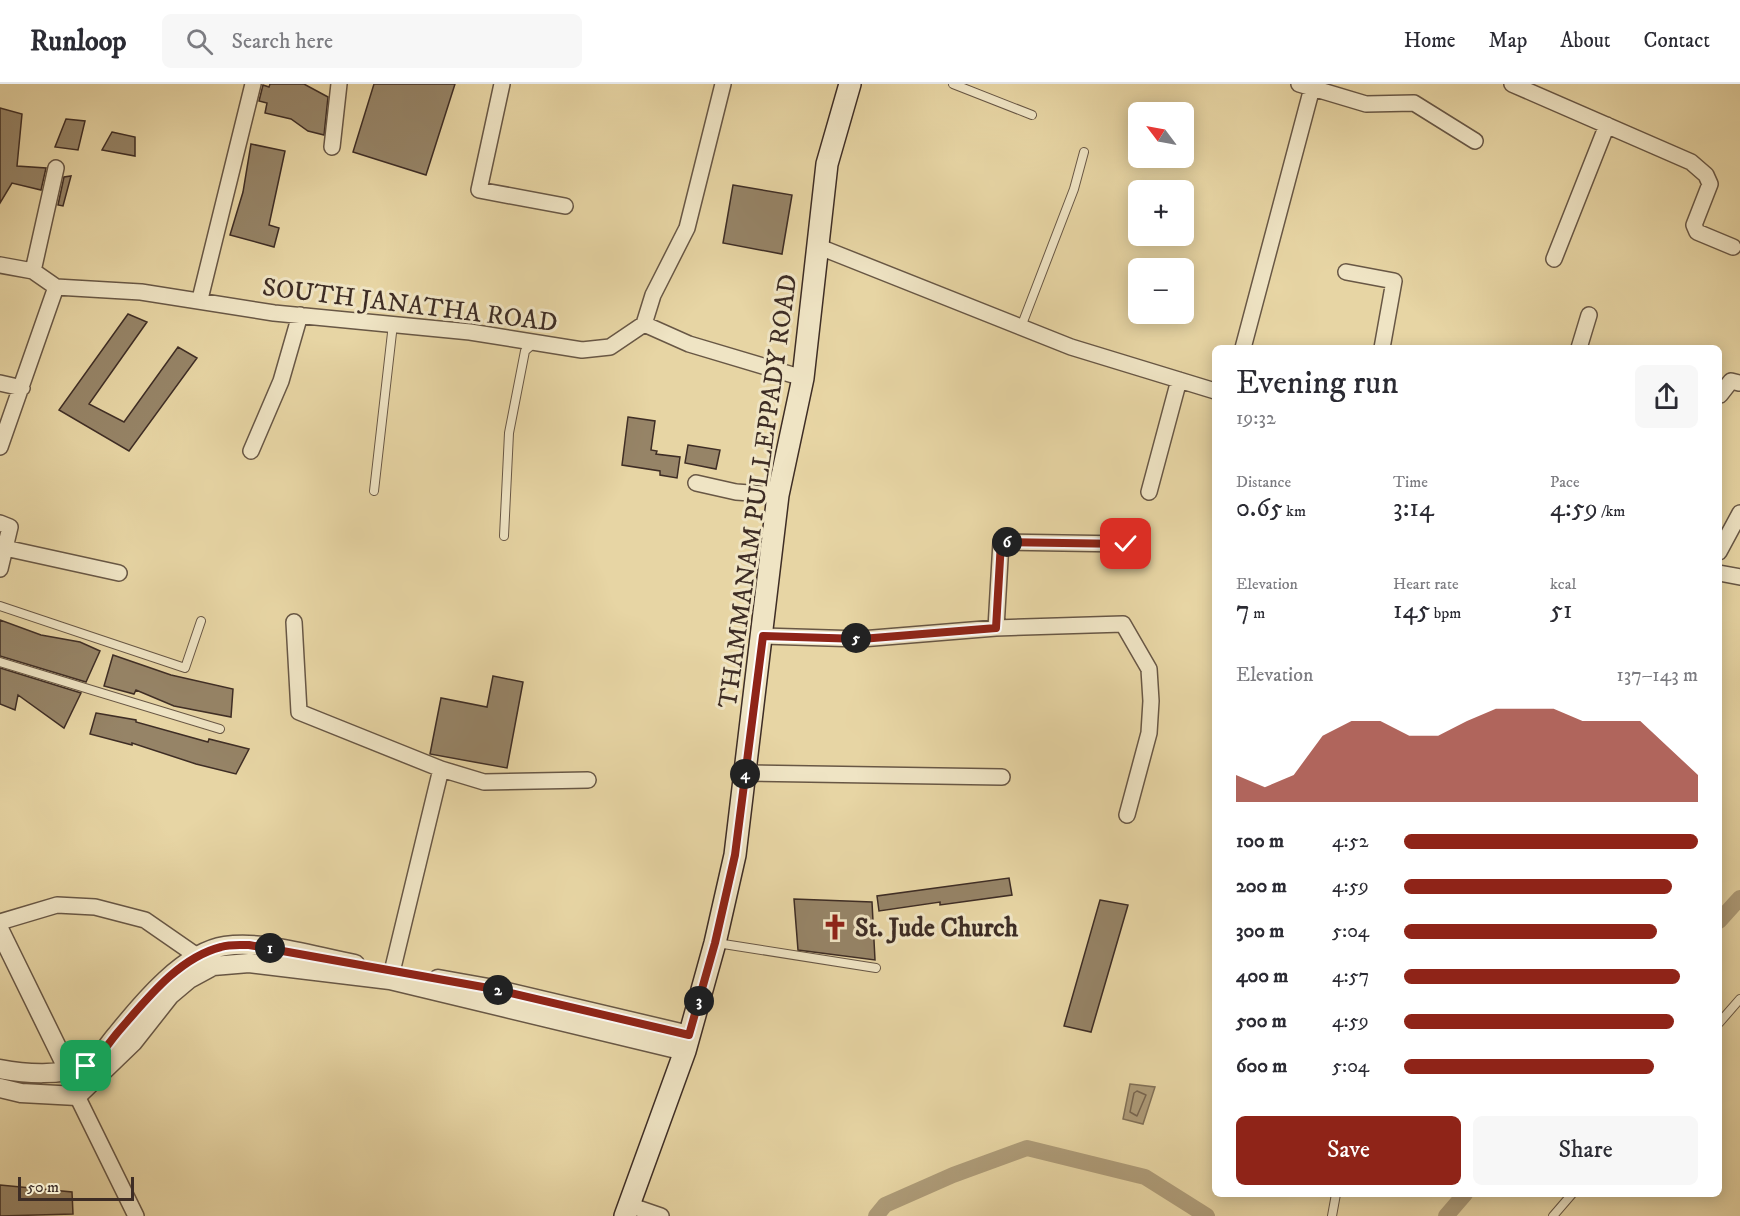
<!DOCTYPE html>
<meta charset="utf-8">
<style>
body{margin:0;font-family:"IM FELL DW Pica",serif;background:#f7f7f7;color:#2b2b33;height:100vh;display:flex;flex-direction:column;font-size:22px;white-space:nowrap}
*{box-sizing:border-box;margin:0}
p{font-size:20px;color:#7c7c81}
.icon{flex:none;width:33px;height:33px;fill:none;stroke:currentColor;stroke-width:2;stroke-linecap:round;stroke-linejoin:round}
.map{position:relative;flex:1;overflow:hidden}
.details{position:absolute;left:1212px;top:261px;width:510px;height:852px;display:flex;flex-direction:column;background:#fff;border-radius:9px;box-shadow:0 3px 15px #0003}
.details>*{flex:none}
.needle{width:39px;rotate:302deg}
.fabs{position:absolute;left:1128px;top:18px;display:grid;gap:12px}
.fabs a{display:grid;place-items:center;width:66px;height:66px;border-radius:9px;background:#fff;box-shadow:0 3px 15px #0003;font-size:30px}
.scale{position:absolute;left:18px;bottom:15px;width:116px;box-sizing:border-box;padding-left:6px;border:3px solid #3e2d25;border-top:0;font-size:16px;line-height:21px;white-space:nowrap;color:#3e2d25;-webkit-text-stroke:4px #efe4c4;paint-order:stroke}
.pin{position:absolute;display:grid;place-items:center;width:51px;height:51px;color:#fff;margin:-26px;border-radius:12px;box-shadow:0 3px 9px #0006}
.km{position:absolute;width:30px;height:30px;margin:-15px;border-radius:50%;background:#222;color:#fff;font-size:16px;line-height:30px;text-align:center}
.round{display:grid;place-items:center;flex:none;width:63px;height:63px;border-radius:9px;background:#f7f7f7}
.head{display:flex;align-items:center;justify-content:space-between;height:102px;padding:0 24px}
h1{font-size:33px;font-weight:600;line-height:45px}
.stats{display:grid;grid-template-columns:repeat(3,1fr);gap:9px;height:102px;padding:6px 24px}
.stats div{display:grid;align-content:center}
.stats b{font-size:26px;font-weight:600}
.stats small{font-size:16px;font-weight:400}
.stats p{font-size:16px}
.chart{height:168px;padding:12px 24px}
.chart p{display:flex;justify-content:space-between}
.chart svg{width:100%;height:108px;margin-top:6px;fill:#8f2418;opacity:.7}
.button{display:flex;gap:12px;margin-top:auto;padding:12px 24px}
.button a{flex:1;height:69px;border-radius:9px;background:#8f2418;color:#fff;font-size:24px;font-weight:600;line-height:69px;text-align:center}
.button a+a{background:#f7f7f7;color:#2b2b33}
ul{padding:0 24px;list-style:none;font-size:20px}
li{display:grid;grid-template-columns:96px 72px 1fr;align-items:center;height:45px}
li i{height:15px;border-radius:8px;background:#8f2418}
header{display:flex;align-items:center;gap:36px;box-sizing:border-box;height:84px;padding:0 30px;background:#fff;border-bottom:2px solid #e1e1e2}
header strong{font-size:28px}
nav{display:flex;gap:33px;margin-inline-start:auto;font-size:21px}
.search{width:420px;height:54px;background:#f7f7f7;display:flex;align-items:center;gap:15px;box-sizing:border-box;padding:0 21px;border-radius:9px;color:#7c7c81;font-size:22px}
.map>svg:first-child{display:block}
.water{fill:#ae9c79;stroke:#817057;stroke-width:1.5}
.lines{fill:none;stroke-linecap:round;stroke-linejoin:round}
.shore{stroke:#76644f;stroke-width:1.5}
.canal{stroke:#ae9c79;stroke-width:16}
.building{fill:#968467;stroke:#3e2d25;stroke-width:1.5}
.service-casing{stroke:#685745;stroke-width:10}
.minor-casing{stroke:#685745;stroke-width:18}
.tertiary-casing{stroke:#685745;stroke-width:21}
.secondary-casing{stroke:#3e2d25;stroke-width:24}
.service{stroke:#efe4c4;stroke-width:8}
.minor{stroke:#efe4c4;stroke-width:15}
.tertiary{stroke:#efe4c4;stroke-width:18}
.secondary{stroke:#efe4c4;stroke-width:21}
.route-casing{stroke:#fff;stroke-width:12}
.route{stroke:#8f2418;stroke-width:8}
.labels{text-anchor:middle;stroke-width:6;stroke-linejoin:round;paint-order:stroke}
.street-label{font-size:26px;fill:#3e2d25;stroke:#efe4c4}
.poi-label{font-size:26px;font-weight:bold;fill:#3e2d25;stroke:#efe4c4;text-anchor:start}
</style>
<header>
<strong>Runloop</strong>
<div class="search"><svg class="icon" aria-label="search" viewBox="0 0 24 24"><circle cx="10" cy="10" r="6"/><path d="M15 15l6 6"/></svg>Search here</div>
<nav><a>Home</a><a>Map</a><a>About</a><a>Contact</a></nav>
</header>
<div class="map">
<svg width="1740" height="1132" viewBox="0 0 1740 1132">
<rect width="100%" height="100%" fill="#e7d5a4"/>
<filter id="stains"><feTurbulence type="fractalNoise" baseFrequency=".00333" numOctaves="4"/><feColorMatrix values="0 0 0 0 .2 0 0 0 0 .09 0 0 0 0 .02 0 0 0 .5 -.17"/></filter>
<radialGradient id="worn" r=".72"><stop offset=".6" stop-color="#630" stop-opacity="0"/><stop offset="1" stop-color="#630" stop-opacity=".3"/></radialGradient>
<!-- water -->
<path class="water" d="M 1130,1000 L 1155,1003 L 1143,1040 L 1123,1035 Z"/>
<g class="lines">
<!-- shore -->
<path class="shore" d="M 1137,1007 L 1146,1011 L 1137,1032 L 1130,1028 L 1134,1009 Z"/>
<!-- canal -->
<path class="canal" d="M 1719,837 L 1740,814
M 876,1132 L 885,1121 L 953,1091 L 1027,1064 L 1145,1093 L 1207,1132
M 1446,1132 L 1465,1110"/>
</g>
<!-- building -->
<path class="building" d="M 270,0 L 304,0 L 328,13 L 324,51 L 308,47 L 291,35 L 265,29 L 267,19 L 259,17 L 263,1 L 269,3 Z
M 374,0 L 455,0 L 426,91 L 353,68 Z
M 0,24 L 22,30 L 17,82 L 46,84 L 41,106 L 12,99 L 0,119 Z
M 66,35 L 85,37 L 78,66 L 55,63 Z
M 112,48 L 135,53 L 135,72 L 102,66 Z
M 251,60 L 285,67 L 269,141 L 279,144 L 274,163 L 230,151 L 243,108 Z
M 71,92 L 63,122 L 58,121 L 64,93 Z
M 733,101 L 792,111 L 782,170 L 723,159 Z
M 128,230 L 147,238 L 89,320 L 124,338 L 178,263 L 197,274 L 129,367 L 59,326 Z
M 628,333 L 655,337 L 651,366 L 657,367 L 656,370 L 680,373 L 677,394 L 660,391 L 660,387 L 622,381 Z
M 688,361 L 720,366 L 716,385 L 685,379 Z
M 0,536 L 41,551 L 80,558 L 100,567 L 86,598 L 0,572 Z
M 113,571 L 171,591 L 233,605 L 231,633 L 174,622 L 136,606 L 134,610 L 104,602 Z
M 0,584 L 81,609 L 64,644 L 18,611 L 15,626 L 0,620 Z
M 493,592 L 523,598 L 507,684 L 430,670 L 441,614 L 487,623 Z
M 96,629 L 136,636 L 136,638 L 208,658 L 209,655 L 249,665 L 236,690 L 196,680 L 132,659 L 132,661 L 90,650 Z
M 1009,794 L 1012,811 L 940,821 L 940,818 L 879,827 L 877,812 Z
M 794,815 L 872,818 L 875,876 L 798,866 Z
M 1100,816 L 1128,821 L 1091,948 L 1064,942 Z
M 0,1101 L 72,1108 L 73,1130 L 0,1132 Z"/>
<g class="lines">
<!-- service casing -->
<g class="service-casing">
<path id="service" d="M 953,0 L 1032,31
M 1021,243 L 1074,105 L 1084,68
M 374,407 L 393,240
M 504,452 L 509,349 L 525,267 L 533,260
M 0,522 L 185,584 L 201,537
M 0,578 L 220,645
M 717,859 L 876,884
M 1719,939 L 1740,915
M 1332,1132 L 1336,1110
M 1553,1132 L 1572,1110"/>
</g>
<!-- minor casing -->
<g class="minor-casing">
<path id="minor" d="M 502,0 L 479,106 L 565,122
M 1299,0 L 1366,20 L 1414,19 L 1475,57
M 1512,0 L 1691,78 L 1706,91 L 1710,100 L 1694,141 L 1697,148 L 1733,163
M 332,63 L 339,0
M 817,162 L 1071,263 L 1215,307
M 1554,175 L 1607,41
M 0,181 L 33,187 L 56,203 L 141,208 L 274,229 L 470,248 L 582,266 L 610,263 L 644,240 L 689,260 L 803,294
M 33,187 L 56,84
M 1346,188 L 1394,197 L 1382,264
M 200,215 L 253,0
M 644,240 L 653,211 L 687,144 L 723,0
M 1243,264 L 1312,4
M 1579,264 L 1589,231
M 0,299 L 22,304
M 1720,311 L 1731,297 L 1739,299
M 0,363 L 56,203
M 251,367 L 281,297 L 300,231
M 696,399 L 736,408 L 778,411
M 1149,408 L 1179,296
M 0,439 L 10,443 L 0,485
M 5,464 L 119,489
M 1719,468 L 1740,429
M 1719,489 L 1740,493
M 294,538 L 299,628 L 441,685 L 390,896
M 996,544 L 1001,458 L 1126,460
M 763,552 L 861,555 L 996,544 L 1123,540 L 1149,585 L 1151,617 L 1149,649 L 1127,731
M 441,685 L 484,698 L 588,696
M 745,689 L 1002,693
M 0,838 L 57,821 L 95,823 L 145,836 L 197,872
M 77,1012 L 136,1132
M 629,1121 L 661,1132"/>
</g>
<!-- tertiary casing -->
<g class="tertiary-casing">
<path id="tertiary" d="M 0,847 L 73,996
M 438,895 L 494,905 L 689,951
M 0,985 C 26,990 60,992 86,982 C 100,976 107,961 117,950 C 142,919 184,868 225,862 C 264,856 316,873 355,880
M 0,1004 L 21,1009 L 77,1012 L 133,958 L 170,911 L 189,895 L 213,882 L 249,879 L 390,896 L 685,967"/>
</g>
<!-- secondary casing -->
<g class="secondary-casing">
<path id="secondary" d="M 625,1132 L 685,967 L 715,859 L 735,771 L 778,411 L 803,294 L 827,80 L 850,0"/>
</g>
<!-- service -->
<use href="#service" class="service"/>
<!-- minor -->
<use href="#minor" class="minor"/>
<!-- tertiary -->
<use href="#tertiary" class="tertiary"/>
<!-- secondary -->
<use href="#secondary" class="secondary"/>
</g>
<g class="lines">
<!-- route casing -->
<g class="route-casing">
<path id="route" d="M 86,982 C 101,973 107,961 118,948 C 146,916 178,874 221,863 C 230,860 240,861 249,861 L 494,905 L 689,951 L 715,859 L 735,771 L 763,552 L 861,555 L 996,544 L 1001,458 L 1126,460"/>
</g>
<!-- route -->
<use href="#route" class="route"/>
</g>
<!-- icons -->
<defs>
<g id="church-bare" transform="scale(2.07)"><path d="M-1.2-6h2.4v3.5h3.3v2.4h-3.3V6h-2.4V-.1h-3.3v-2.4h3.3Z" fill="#8f2418" stroke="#efe4c4" stroke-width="2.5" paint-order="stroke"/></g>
</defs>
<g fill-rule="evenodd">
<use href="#church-bare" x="835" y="843"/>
</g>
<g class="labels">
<!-- street labels -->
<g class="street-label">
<text transform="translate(410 220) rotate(7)" y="9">SOUTH JANATHA ROAD</text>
<text transform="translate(757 407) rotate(-82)" y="9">THAMMANAM PULLEPPADY ROAD</text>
</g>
<!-- poi labels -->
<g class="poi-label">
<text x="855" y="852">St. Jude Church</text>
</g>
</g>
<rect width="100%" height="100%" filter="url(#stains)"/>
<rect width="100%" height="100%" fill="url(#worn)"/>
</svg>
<div class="fabs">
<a><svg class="needle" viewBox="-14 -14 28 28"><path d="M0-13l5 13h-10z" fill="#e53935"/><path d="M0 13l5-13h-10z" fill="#7c7c81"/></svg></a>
<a>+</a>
<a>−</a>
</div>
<div class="scale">50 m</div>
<div class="pin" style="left:86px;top:982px;background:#1e9e55"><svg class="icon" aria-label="arrive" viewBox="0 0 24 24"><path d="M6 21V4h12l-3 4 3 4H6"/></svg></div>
<div class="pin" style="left:1126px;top:460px;background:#d93025"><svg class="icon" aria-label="check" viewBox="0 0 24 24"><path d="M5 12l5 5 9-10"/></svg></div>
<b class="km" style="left:270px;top:864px">1</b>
<b class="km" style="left:498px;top:906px">2</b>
<b class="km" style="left:699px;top:917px">3</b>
<b class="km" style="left:745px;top:690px">4</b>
<b class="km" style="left:856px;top:554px">5</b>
<b class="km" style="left:1007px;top:458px">6</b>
<section class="details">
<div class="head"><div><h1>Evening run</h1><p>19:32</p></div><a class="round"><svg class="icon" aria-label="share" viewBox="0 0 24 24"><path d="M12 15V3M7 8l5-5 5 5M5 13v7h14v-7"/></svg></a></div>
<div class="stats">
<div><p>Distance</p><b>0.65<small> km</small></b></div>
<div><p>Time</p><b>3:14</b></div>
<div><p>Pace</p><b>4:59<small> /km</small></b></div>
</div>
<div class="stats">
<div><p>Elevation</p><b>7<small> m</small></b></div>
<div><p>Heart rate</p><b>145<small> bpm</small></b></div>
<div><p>kcal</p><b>51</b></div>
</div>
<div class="chart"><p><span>Elevation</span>137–143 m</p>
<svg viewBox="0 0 160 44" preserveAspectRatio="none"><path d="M0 44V33L10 38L20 33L30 17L40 11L50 11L60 17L70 17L80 11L90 6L100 6L110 6L120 11L130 11L140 11L150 22L160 33V44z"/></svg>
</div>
<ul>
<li><b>100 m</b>4:52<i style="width:100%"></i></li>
<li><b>200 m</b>4:59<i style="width:91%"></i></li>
<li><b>300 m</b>5:04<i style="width:86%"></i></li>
<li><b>400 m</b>4:57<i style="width:94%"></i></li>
<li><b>500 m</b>4:59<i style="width:92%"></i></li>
<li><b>600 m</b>5:04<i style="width:85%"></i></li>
</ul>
<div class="button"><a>Save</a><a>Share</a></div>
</section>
</div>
